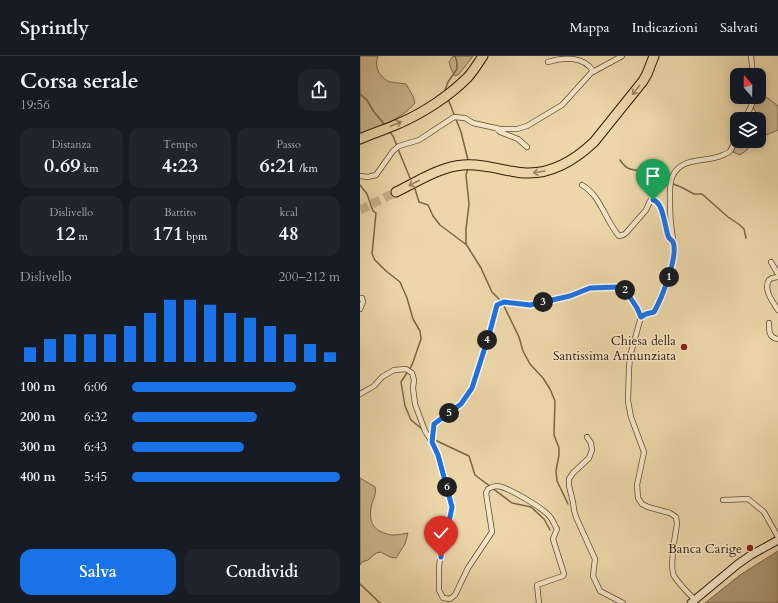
<!DOCTYPE html>
<html lang="it">
<meta charset="utf-8">
<style>
body{margin:0;font-family:Cardo,serif;background:#20242c;color:#f1f3f6;height:100vh;display:flex;flex-direction:column;font-size:15px;white-space:nowrap}
*{box-sizing:border-box;margin:0}
p{font-size:13px;color:#9ea1a6}
.icon{flex:none;width:22px;height:22px;fill:none;stroke:currentColor;stroke-width:2;stroke-linecap:round;stroke-linejoin:round}
.map{position:relative;flex:1;overflow:hidden}
.panel{display:flex;flex-direction:column;background:#171b24;width:360px}
.panel>*{flex:none}
.needle{width:26px;rotate:340deg}
.fabs{position:absolute;left:370px;top:12px;display:grid;gap:8px}
.fabs a{display:grid;place-items:center;width:36px;height:36px;border-radius:8px;background:#171b24;box-shadow:0 2px 10px #0003;font-size:20px}
.pin{position:absolute;display:grid;place-items:center;width:34px;height:34px;color:#fff;margin:-41px -17px;border-radius:50% 50% 50% 0;rotate:-45deg;box-shadow:0 0 4px #0007}
.pin .icon{rotate:45deg}
.km{position:absolute;width:20px;height:20px;margin:-10px;border-radius:50%;background:#222;color:#fff;font-size:11px;line-height:20px;text-align:center}
.round{display:grid;place-items:center;flex:none;width:42px;height:42px;border-radius:12px;background:#20242c}
.head{display:flex;align-items:center;justify-content:space-between;height:68px;padding:0 20px}
h1{font-size:22px;font-weight:700;line-height:30px}
.stats{display:grid;grid-template-columns:repeat(3,1fr);gap:6px;height:68px;padding:4px 20px}
.stats div{display:grid;align-content:center;border-radius:10px;background:#20242c;text-align:center}
.stats b{font-size:20px;font-weight:700}
.stats small{font-size:11px;font-weight:400}
.stats p{font-size:11px}
.chart{height:112px;padding:8px 20px}
.chart p{display:flex;justify-content:space-between}
.chart svg{width:100%;height:72px;margin-top:4px;stroke:#1a73e8;stroke-width:6}
.action{display:flex;gap:8px;margin-top:auto;padding:8px 20px}
.action a{flex:1;height:46px;border-radius:12px;background:#1a73e8;color:#fff;font-size:16px;font-weight:700;line-height:46px;text-align:center}
.action a+a{background:#20242c;color:#f1f3f6}
ul{padding:0 20px;list-style:none;font-size:13px}
li{display:grid;grid-template-columns:64px 48px 1fr;align-items:center;height:30px}
li i{height:10px;border-radius:5px;background:#1a73e8}
header{display:flex;align-items:center;gap:24px;box-sizing:border-box;height:56px;padding:0 20px;background:#171b24;border-bottom:1px solid #363941}
header strong{font-size:19px}
nav{display:flex;gap:22px;margin-inline-start:auto;font-size:14px}
main{display:flex;flex:1;min-height:0}
.map>svg:first-child{display:block}
.green{fill:#cdb78e;stroke:#7e694a}
.water{fill:#ac9772;stroke:#7a6546}
.lines{fill:none;stroke-linecap:round;stroke-linejoin:round}
.stream{stroke:#7a6546;stroke-width:1.5}
.motorway-tunnel{stroke:#c7b189;stroke-width:9;stroke-dasharray:9 4.5;stroke-linecap:butt}
.minor-casing{stroke:#5e4a2e;stroke-width:6}
.secondary-casing{stroke:#2e1b05;stroke-width:9}
.motorway-casing{stroke:#2e1b05;stroke-width:11}
.minor{stroke:#f3e5c8;stroke-width:4.5}
.secondary{stroke:#f3e5c8;stroke-width:7}
.motorway{stroke:#edd7aa;stroke-width:9}
.oneway{stroke:#978260}
.route-casing{stroke:#fff;stroke-width:8}
.route{stroke:#1a73e8;stroke-width:5}
.poi-dot{fill:#8f2418;stroke:#f3e5c8;stroke-width:1.5}
.labels{text-anchor:middle;stroke-width:3;stroke-linejoin:round;paint-order:stroke}
.poi-label{font-size:13px;fill:#2e1b05;stroke:#f3e5c8;text-anchor:end}
</style>
<header>
<strong>Sprintly</strong>
<nav><a>Mappa</a><a>Indicazioni</a><a>Salvati</a></nav>
</header>
<main>
<section class="panel">
<div class="head"><div><h1>Corsa serale</h1><p>19:56</p></div><a class="round"><svg class="icon" aria-label="share" viewBox="0 0 24 24"><path d="M12 15V3M7 8l5-5 5 5M5 13v7h14v-7"/></svg></a></div>
<div class="stats">
<div><p>Distanza</p><b>0.69<small> km</small></b></div>
<div><p>Tempo</p><b>4:23</b></div>
<div><p>Passo</p><b>6:21<small> /km</small></b></div>
</div>
<div class="stats">
<div><p>Dislivello</p><b>12<small> m</small></b></div>
<div><p>Battito</p><b>171<small> bpm</small></b></div>
<div><p>kcal</p><b>48</b></div>
</div>
<div class="chart"><p><span>Dislivello</span>200–212 m</p>
<svg viewBox="0 0 160 44" preserveAspectRatio="none"><path d="M5 44V35M15 44V30M25 44V27M35 44V27M45 44V27M55 44V22M65 44V14M75 44V6M85 44V6M95 44V9M105 44V14M115 44V17M125 44V22M135 44V27M145 44V33M155 44V38"/></svg>
</div>
<ul>
<li><b>100 m</b>6:06<i style="width:79%"></i></li>
<li><b>200 m</b>6:32<i style="width:60%"></i></li>
<li><b>300 m</b>6:43<i style="width:54%"></i></li>
<li><b>400 m</b>5:45<i style="width:100%"></i></li>
</ul>
<div class="action"><a>Salva</a><a>Condividi</a></div>
</section>
<div class="map">
<svg width="418" height="547" viewBox="0 0 418 547">
<rect width="100%" height="100%" fill="#edd7aa"/>
<filter id="stains"><feTurbulence type="fractalNoise" baseFrequency=".005" numOctaves="4"/><feColorMatrix values="0 0 0 0 .2 0 0 0 0 .09 0 0 0 0 .02 0 0 0 .5 -.17"/></filter>
<radialGradient id="worn" r=".72"><stop offset=".6" stop-color="#630" stop-opacity="0"/><stop offset="1" stop-color="#630" stop-opacity=".3"/></radialGradient>
<!-- green -->
<path class="green" d="M 0,0 L 18,0 C 14,11 19,21 30,26 C 35,27 41,27 46,28 L 53,40 L 55,47 C 41,64 20,70 0,78 Z
M 93,0 L 113,0 L 99,18 L 95,20 L 91,13 L 89,6 Z
M 399,37 L 409,43 L 418,50 L 418,74 L 399,82 L 399,63 L 391,63 L 396,56 L 393,52 L 396,41 L 399,41 Z
M 377,85 L 393,85 L 387,94 L 380,99 L 373,96 Z
M 0,422 L 15,431 C 17,439 12,444 11,452 C 9,464 12,473 24,477 C 27,478 30,479 33,479 C 38,479 43,478 48,477 L 45,488 L 36,502 L 30,501 L 21,496 L 16,497 L 8,504 L 2,506 L 0,509 Z"/>
<!-- water -->
<path class="water" d="M 418,495 L 418,547 L 345,547 L 380,519 Z"/>
<g class="lines">
<!-- stream -->
<path class="stream" d="M 85,36 L 85,34 L 88,26 L 97,13 L 97,6 L 95,0
M 0,38 L 7,44 L 14,56 L 25,69
M 88,43 L 101,76 L 108,104
M 29,75 L 33,80 L 37,90
M 38,93 L 50,122
M 260,104 C 262,107 266,112 270,113 C 282,117 299,111 305,125 L 321,131 L 334,138 L 342,138 L 368,161 L 380,169 L 384,173 L 386,182
M 108,112 L 106,119 L 109,148 L 106,173 L 106,188 L 121,212 L 132,236 L 141,245
M 0,129 L 7,138 L 13,155 L 16,157 L 12,198 L 15,204 L 26,215 L 40,226 L 47,242 L 53,263 L 60,275 L 61,283 L 52,309 L 41,326 L 45,350 L 51,364 L 62,373
M 55,133 L 59,146 L 68,149 L 73,160 L 80,169 L 104,187 L 106,188
M 143,248 L 159,281 L 163,295 L 170,308 L 183,322 L 190,333 L 195,345 L 194,379 L 199,392 L 199,399 L 196,415 L 197,425 L 208,448
M 74,383 L 77,385 L 109,400 L 115,419 L 152,447 L 171,451 L 184,463 L 190,474
M 0,528 L 20,547"/>
<!-- motorway-tunnel -->
<path class="motorway-tunnel" d="M 0,154 L 36,136"/>
<!-- minor casing -->
<g class="minor-casing">
<path id="minor" d="M 391,0 L 393,19
M 188,6 C 203,1 224,0 233,15
M 385,63 L 392,48 L 394,41
M 136,72 L 140,76 L 158,83 L 167,91
M 0,120 L 8,121 L 16,119 L 33,95 L 39,90 L 59,84 L 94,61 L 105,62 L 113,67 L 140,73 L 157,73 L 167,70 L 202,49 L 231,17 L 262,0
M 222,129 C 241,140 245,164 259,180 L 263,179 L 266,177 L 286,154 L 290,145 L 293,144 L 295,144 L 303,157 L 309,181 L 314,187
M 411,206 L 418,218
M 418,221 L 412,222 L 409,224 C 403,234 413,246 418,254
M 0,242 L 2,242 L 3,246 L 0,253
M 409,267 C 409,275 409,282 418,283
M 0,338 L 14,330 L 22,321 L 34,314 L 46,313 L 52,317 L 54,324 L 53,332 L 55,348 L 65,375 L 72,386 L 78,399 L 92,451 L 90,461 L 83,479 L 79,511 L 79,534 L 83,542 L 90,543 L 95,539 L 108,512 L 132,476 L 126,437 L 128,433 C 131,431 134,430 137,430 C 148,431 185,453 191,462 C 193,465 195,470 197,473 L 193,483 L 204,518 L 203,520 L 177,529 L 179,547
M 227,381 L 231,387 L 232,394 L 229,402 L 213,417 L 209,423 L 209,430 L 213,446 L 214,454 L 216,461 L 235,503 L 233,520 L 240,535 L 263,547
M 72,386 L 74,367 L 101,348 L 112,332 L 129,279 L 137,249 L 144,246 L 170,249 L 210,240 L 230,232 L 259,231 L 266,235 L 277,252 L 281,261
M 363,444 L 388,443 L 404,456 L 418,481
M 335,544 C 328,537 320,529 314,520 C 309,511 315,480 317,468 L 316,461 L 310,457 L 288,451 L 282,448 L 278,442 L 277,429 L 284,396 L 271,361 L 268,345 L 269,313 L 270,300 L 281,261 L 286,258 L 294,256 C 303,242 314,212 314,195 C 314,186 312,177 311,168 C 310,160 310,151 310,143 C 310,135 309,127 313,119 C 323,100 347,107 363,99 C 365,98 369,97 370,95 C 373,91 375,85 377,81"/>
</g>
<!-- secondary casing -->
<g class="secondary-casing">
<path id="secondary" d="M 331,547 L 378,508 L 391,499 L 418,484"/>
</g>
<!-- motorway casing -->
<g class="motorway-casing">
<path id="motorway" d="M 0,83 C 13,77 27,73 40,67 C 63,57 89,40 107,22 C 113,16 118,7 123,0
M 36,136 C 57,126 79,111 103,109 C 118,108 131,111 145,114 C 152,115 159,117 166,117 C 192,118 216,103 234,86 L 283,25 L 287,18 L 294,0"/>
</g>
<!-- minor -->
<use href="#minor" class="minor"/>
<!-- secondary -->
<use href="#secondary" class="secondary"/>
<!-- motorway -->
<use href="#motorway" class="motorway"/>
</g>
<!-- one-way arrows -->
<defs><path id="oneway-shaft" d="M-6 0H5M1.5-3L5.5 0L1.5 3" fill="none" stroke-width="1.6" stroke-linecap="round" stroke-linejoin="round"/></defs>
<g class="oneway">
<use href="#oneway-shaft" transform="translate(276 34) rotate(129)"/>
<use href="#oneway-shaft" transform="translate(36 68) rotate(-23)"/>
<use href="#oneway-shaft" transform="translate(179 116) rotate(171)"/>
<use href="#oneway-shaft" transform="translate(54 127) rotate(153)"/>
</g>
<g class="lines">
<!-- route casing -->
<g class="route-casing">
<path id="route" d="M 81,501 L 83,479 L 90,461 L 92,451 L 78,399 L 72,386 L 74,368 L 101,348 L 112,332 L 129,279 L 137,249 L 144,246 L 170,249 L 210,240 L 230,232 L 259,231 L 266,235 L 277,252 L 281,261 L 286,258 L 294,256 C 301,244 319,199 313,186 C 312,184 310,183 309,182 C 307,178 306,171 305,167 C 303,159 301,146 293,144"/>
</g>
<!-- route -->
<use href="#route" class="route"/>
</g>
<!-- markers -->
<g class="poi-dot">
<circle cx="324" cy="291" r="4"/>
<circle cx="390" cy="492" r="4"/>
</g>
<g class="labels">
<!-- poi labels -->
<g class="poi-label">
<text x="316" y="289">Chiesa della<tspan x="316" dy="15">Santissima Annunziata</tspan></text>
<text x="382" y="497">Banca Carige</text>
</g>
</g>
<rect width="100%" height="100%" filter="url(#stains)"/>
<rect width="100%" height="100%" fill="url(#worn)"/>
</svg>
<div class="fabs">
<a><svg class="needle" viewBox="-14 -14 28 28"><path d="M0-13l5 13h-10z" fill="#e53935"/><path d="M0 13l5-13h-10z" fill="#9ea1a6"/></svg></a>
<a><svg class="icon" aria-label="layers" viewBox="0 0 24 24"><path d="M12 4l9 5-9 5-9-5zM3 14l9 5 9-5"/></svg></a>
</div>
<div class="pin" style="left:293px;top:144px;background:#1e9e55"><svg class="icon" aria-label="arrive" viewBox="0 0 24 24"><path d="M6 21V4h12l-3 4 3 4H6"/></svg></div>
<div class="pin" style="left:81px;top:501px;background:#d93025"><svg class="icon" aria-label="check" viewBox="0 0 24 24"><path d="M5 12l5 5 9-10"/></svg></div>
<b class="km" style="left:309px;top:221px">1</b>
<b class="km" style="left:265px;top:234px">2</b>
<b class="km" style="left:183px;top:246px">3</b>
<b class="km" style="left:127px;top:284px">4</b>
<b class="km" style="left:89px;top:357px">5</b>
<b class="km" style="left:87px;top:431px">6</b>
</div>
</main>
